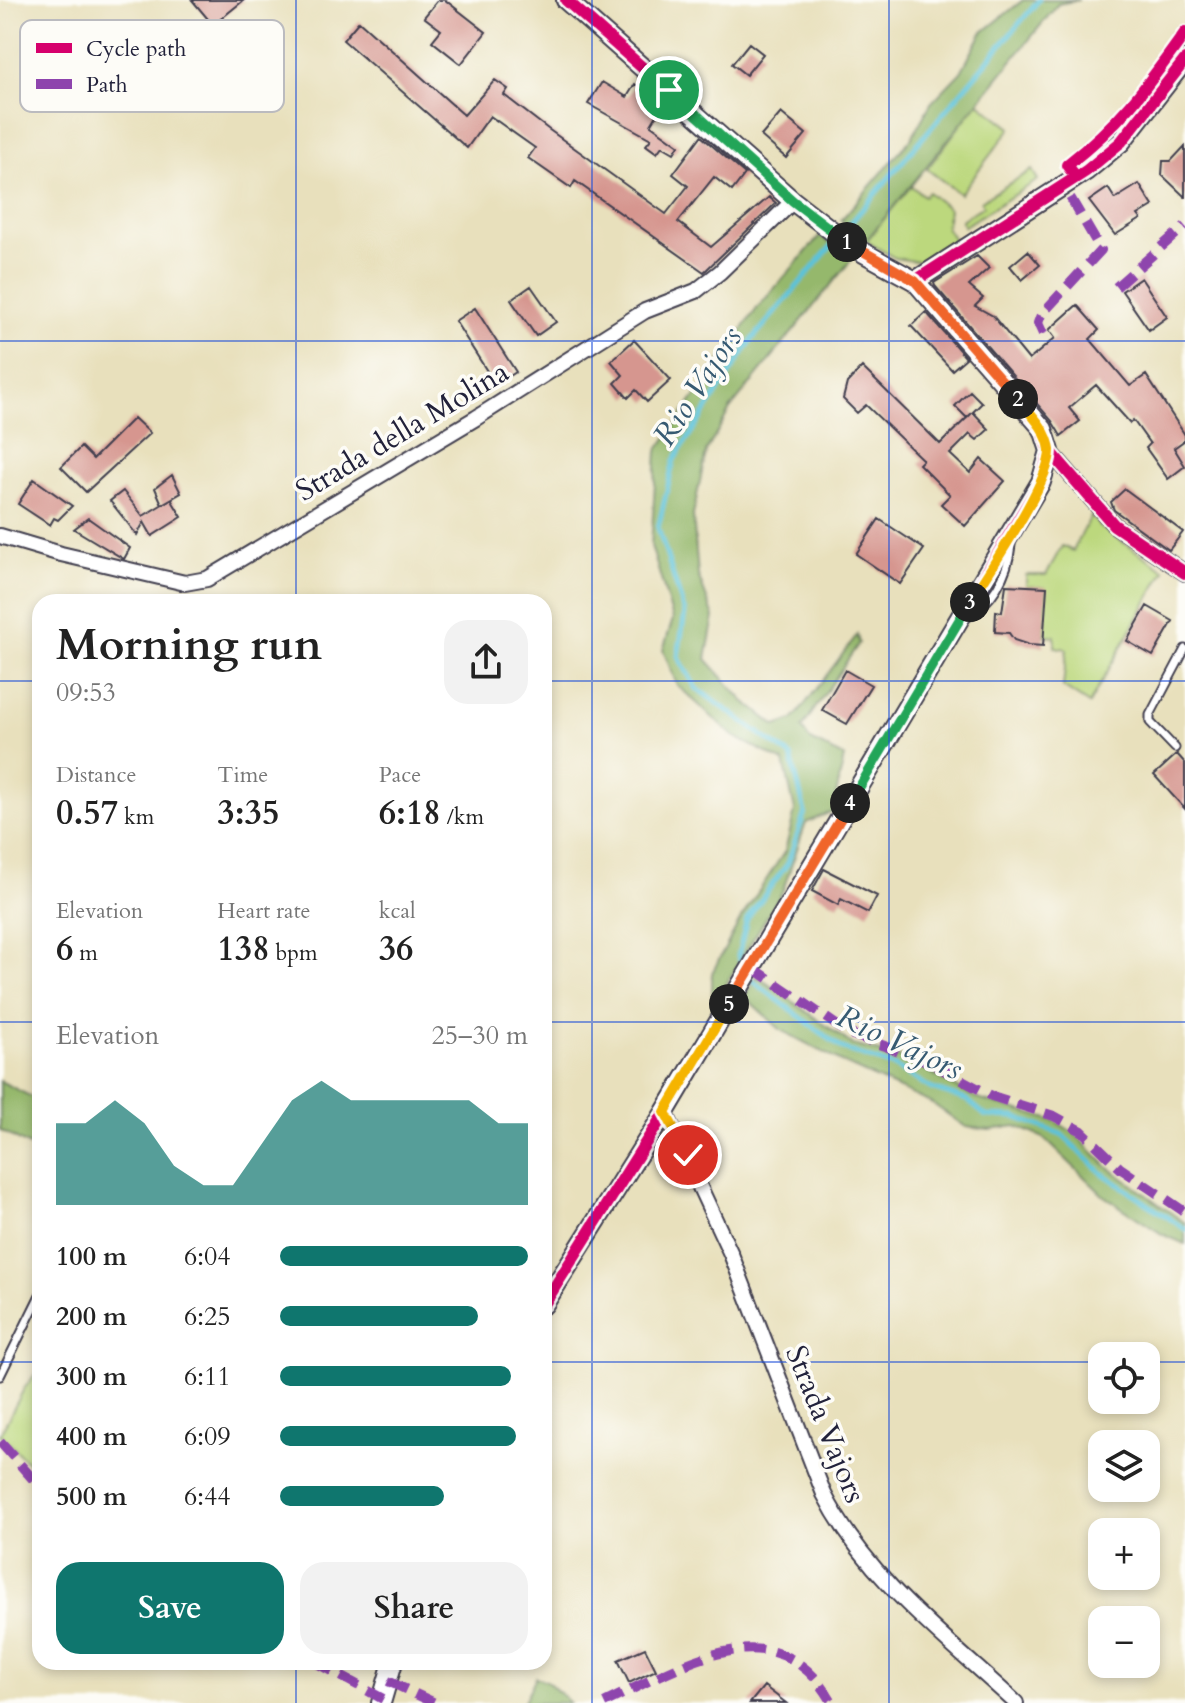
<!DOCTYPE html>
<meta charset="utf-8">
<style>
body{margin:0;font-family:Cardo,serif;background:#f2f2f2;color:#222;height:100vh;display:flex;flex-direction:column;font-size:30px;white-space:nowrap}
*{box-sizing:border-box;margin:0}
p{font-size:26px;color:#767676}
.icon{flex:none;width:44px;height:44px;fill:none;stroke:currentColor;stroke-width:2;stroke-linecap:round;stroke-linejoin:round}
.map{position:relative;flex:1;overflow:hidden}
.sheet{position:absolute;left:32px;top:594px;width:520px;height:1076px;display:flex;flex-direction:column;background:#fff;border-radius:24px;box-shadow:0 4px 12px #0003}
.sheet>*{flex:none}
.controls{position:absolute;left:1088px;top:1342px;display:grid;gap:16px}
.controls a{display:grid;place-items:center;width:72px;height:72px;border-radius:16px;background:#fff;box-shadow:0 4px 12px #0003;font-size:40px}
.pin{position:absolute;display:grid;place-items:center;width:68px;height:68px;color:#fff;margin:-34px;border:4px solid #fff;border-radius:50%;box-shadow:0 2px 8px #0007}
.km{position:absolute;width:40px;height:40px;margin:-20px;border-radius:50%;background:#222;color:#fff;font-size:22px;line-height:40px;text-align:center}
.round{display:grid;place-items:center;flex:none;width:84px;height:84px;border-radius:24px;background:#f2f2f2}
.summary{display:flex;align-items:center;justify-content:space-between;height:136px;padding:0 24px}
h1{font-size:44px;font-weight:800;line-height:60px}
.metrics{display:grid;grid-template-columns:repeat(3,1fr);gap:12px;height:136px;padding:8px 24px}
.metrics div{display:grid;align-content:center}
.metrics b{font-size:34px;font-weight:800}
.metrics small{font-size:22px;font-weight:400}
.metrics p{font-size:22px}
.chart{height:224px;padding:16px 24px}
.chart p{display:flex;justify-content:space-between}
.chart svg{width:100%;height:144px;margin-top:8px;fill:#0f766e;opacity:.7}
.action{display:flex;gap:16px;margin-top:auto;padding:16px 24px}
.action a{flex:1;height:92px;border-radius:24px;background:#0f766e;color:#fff;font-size:32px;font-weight:800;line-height:92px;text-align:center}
.action a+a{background:#f2f2f2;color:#222}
ul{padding:0 24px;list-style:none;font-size:26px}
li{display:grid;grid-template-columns:128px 96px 1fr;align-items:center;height:60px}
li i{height:20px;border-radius:10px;background:#0f766e}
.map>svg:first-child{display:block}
.green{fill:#bcd87d;stroke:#6f7d5c;stroke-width:2}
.forest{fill:#95b86c;stroke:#5c6d54;stroke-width:2}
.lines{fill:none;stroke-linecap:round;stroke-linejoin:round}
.stream{stroke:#5cc2d9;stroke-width:5}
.building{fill:#d6968f}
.service-casing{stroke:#403e4e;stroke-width:11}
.minor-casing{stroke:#403e4e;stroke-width:18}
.tertiary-casing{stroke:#403e4e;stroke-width:22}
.service{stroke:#fff;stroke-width:7}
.minor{stroke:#fff;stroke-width:14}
.tertiary{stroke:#fff;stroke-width:18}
.quiet{stroke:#8e44ad;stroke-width:10;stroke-dasharray:20 10;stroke-linecap:butt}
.cycleway-casing{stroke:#fdfcf7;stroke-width:17}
.cycleway{stroke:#d6006c;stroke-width:12}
.split-1-casing{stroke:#fff;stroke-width:16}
.split-2-casing{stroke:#fff;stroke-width:16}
.split-3-casing{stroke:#fff;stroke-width:16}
.split-4-casing{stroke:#fff;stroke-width:16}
.split-5-casing{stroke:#fff;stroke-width:16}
.split-6-casing{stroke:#fff;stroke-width:16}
.split-1{stroke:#22a559;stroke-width:10}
.split-2{stroke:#f0652b;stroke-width:10}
.split-3{stroke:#f5b400;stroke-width:10}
.split-4{stroke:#22a559;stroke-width:10}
.split-5{stroke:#f0652b;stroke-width:10}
.split-6{stroke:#f5b400;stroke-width:10}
.grid{fill:none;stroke:#1d4ed8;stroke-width:2;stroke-opacity:0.55}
.labels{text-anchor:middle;stroke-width:7;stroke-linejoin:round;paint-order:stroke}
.street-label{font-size:30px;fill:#22223b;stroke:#fdfcf7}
.water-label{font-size:32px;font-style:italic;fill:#365a72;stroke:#fdfcf7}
.key{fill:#fdfcf7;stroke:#bbbbbf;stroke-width:2}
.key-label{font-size:22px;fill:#22223b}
</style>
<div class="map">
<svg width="1185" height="1703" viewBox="0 0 1185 1703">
<rect width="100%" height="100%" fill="#fdfcf7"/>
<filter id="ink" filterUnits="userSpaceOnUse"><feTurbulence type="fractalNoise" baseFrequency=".0125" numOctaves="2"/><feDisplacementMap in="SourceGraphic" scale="16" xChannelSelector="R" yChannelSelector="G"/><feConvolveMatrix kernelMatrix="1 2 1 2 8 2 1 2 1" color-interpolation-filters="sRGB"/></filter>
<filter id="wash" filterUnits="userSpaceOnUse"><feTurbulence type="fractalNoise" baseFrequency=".006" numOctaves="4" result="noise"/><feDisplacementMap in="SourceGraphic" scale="32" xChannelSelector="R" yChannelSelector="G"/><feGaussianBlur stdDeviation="1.8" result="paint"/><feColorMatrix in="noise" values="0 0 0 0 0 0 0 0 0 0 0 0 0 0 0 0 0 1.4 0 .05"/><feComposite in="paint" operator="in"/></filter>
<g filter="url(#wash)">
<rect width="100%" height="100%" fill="#e8e0bc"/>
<!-- green -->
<path class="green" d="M 978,102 L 1011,128 L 960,194 L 927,169 Z
M 1032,170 L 1038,180 L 964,226 L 961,220 L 983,206 L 981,201 Z
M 911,186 L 924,196 L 928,192 L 949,209 L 946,227 L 955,241 L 920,262 L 895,258 L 866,241 Z
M 1091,516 L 1100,527 L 1165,570 L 1089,704 L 1063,687 L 1067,649 L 1055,647 L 1055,636 L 1044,635 L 1046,588 L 1026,586 L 1026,575 L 1046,575 L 1062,546 L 1073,551 Z
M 40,1368 L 40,1475 L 0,1434 L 24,1389 Z"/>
<!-- forest -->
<path class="forest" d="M 1023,0 L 1079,0 L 1058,4 L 866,241 L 841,220 L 911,139 L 931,103 L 961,72 L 982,33 Z
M 820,236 L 852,259 L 730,409 L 706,452 L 693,515 L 698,575 L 714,617 L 706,659 L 744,701 L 776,726 L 793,720 L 857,635 L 859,643 L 802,728 L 809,739 L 844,757 L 833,811 L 806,823 L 783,890 L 712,1007 L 712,973 L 740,920 L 785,851 L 795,811 L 784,762 L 733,736 L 677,685 L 663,650 L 673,619 L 651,546 L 657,451 L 758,307 Z
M 757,976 L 853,1045 L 903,1058 L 978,1099 L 1055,1121 L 1074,1133 L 1108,1167 L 1185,1223 L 1185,1244 L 1162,1234 L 1104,1196 L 1044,1138 L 1016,1126 L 990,1130 L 966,1127 L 933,1104 L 851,1067 L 781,1030 L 745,997 Z
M 0,1081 L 40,1101 L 40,1152 L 0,1130 Z
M 536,1677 L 547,1681 L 570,1703 L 523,1703 Z"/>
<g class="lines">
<!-- stream -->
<path class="stream" d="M 745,971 L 738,956 L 747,919 L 788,863 L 805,812 L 791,756 L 696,688 L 678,656 L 685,613 L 658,528 L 674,460 L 751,341 L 1039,0
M 750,979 L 843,1049 L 895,1067 L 932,1089 L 967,1100 L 986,1116 L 1015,1117 L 1061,1134 L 1102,1173 L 1185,1229"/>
</g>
<g id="blocks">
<!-- building -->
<path class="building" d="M 192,0 L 244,0 L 213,25 Z
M 438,0 L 445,0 L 486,32 L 461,64 L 432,41 L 441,30 L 424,17 Z
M 359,21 L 464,115 L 495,80 L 508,89 L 504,95 L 548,129 L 666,214 L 688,186 L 673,174 L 701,136 L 745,174 L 732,191 L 714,177 L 678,222 L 711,247 L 769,197 L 776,203 L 704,272 L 575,181 L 571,188 L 528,158 L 535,148 L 490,116 L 467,148 L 343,40 Z
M 749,43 L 763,54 L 746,75 L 732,64 Z
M 602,82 L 627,97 L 635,84 L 649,92 L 646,97 L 662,107 L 651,125 L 679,145 L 674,153 L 662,146 L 657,153 L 646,145 L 651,139 L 588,104 Z
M 781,113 L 806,134 L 786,158 L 761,136 Z
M 1185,146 L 1185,197 L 1162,175 L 1163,161 L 1171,161 Z
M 1139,184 L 1153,206 L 1138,215 L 1141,219 L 1115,235 L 1089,201 L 1108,188 L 1115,199 Z
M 1028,251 L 1040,265 L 1022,280 L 1010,266 Z
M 977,256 L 989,268 L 969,286 L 983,298 L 975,306 L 993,316 L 1029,360 L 1055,338 L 1049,330 L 1077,305 L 1099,330 L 1090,339 L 1130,386 L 1146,375 L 1185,435 L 1185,440 L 1174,448 L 1185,466 L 1168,479 L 1146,448 L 1150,444 L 1133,420 L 1130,423 L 1096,385 L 1069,408 L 1080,421 L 1061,436 L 1052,421 L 935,286 L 934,283 Z
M 1141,278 L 1167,317 L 1149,330 L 1122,291 Z
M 531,286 L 556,322 L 536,336 L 511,300 Z
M 475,308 L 516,372 L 496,385 L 455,321 Z
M 926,312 L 966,358 L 952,370 L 911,326 Z
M 634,340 L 671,380 L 647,402 L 636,390 L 628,398 L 615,383 L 623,375 L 611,361 Z
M 862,367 L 940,444 L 973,412 L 989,429 L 977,440 L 970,434 L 950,454 L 970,473 L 981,459 L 1005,481 L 965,526 L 941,504 L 950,495 L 919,464 L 923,460 L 866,405 L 857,413 L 843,399 L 847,383 Z
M 970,391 L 982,403 L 967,418 L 955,406 Z
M 134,418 L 150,433 L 86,492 L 61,467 L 81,447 L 93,459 Z
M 172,475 L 181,493 L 162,504 L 155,488 Z
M 34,479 L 72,506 L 58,520 L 54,518 L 50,525 L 18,504 Z
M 1125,489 L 1183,532 L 1169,550 L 1114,510 L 1111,502 Z
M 123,491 L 143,516 L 171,499 L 182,517 L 152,536 L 144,522 L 137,535 L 110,501 Z
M 88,518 L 130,548 L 124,559 L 74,529 Z
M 879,519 L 924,549 L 900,584 L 856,554 Z
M 1006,585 L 1047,587 L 1043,646 L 1029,645 L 1014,640 L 1009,633 L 995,632 L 996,611 L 1002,612 Z
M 1147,606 L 1173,621 L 1153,656 L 1127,641 Z
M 845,670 L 871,685 L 847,724 L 822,710 Z
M 1177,754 L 1185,763 L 1185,809 L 1154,775 Z
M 824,869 L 877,896 L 868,913 L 841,899 L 838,905 L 812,891 Z
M 645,1648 L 656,1670 L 629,1683 L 618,1660 Z
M 764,1686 L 786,1703 L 750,1703 Z"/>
</g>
</g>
<g filter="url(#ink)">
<use href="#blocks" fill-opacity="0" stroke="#403e4e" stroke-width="2"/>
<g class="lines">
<!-- service casing -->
<g class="service-casing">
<path id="service" d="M 965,619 C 992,603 1008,576 1011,545
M 1175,748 L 1150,722 L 1150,715 L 1185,649
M 0,1376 L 40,1295"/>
</g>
<!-- minor casing -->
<g class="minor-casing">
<path id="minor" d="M 1050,451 L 1114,525 L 1185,573
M 0,536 L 61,554 L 185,583 L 207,579 L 476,418 L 645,311 L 696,291 L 720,272 L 793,201
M 665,1112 L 731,1254 L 824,1494 C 867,1579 947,1639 1016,1703"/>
</g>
<!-- tertiary casing -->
<g class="tertiary-casing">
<path id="tertiary" d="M 915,281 L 1086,171 L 1121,142 L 1185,60
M 544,1304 L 665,1112 L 1041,482 L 1050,451 L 1043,429 L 915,281 L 853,247 L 793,201 L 566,0
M 381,1703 L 393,1662"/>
</g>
<!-- service -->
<use href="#service" class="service"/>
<!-- minor -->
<use href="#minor" class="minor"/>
<!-- tertiary -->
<use href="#tertiary" class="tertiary"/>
<!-- quiet -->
<path class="quiet" d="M 1116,287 L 1185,226
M 1043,334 L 1038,323 L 1041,315 L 1101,250 L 1063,185
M 752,967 L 848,1033 L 927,1061 L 992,1096 L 1054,1116 L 1082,1131 L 1120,1168 L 1185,1212
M 0,1442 L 40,1487
M 315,1662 L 383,1699
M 388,1681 L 435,1703
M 604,1703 C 680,1667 774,1604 831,1700"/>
<!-- cycleway casing -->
<g class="cycleway-casing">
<path id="cycleway" d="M 1076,177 L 1067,165 C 1122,122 1145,89 1185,33
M 915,281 L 1086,171 L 1121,142 L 1185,60
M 1050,451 L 1114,525 L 1185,573
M 544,1304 L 665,1112 L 1041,482 L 1050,451 L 1043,429 L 915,281 L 853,247 L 793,201 L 566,0"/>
</g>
<!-- cycleway -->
<use href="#cycleway" class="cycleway"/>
</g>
</g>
<g class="lines" filter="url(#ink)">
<!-- split-1 casing -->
<g class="split-1-casing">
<path id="split-1" d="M 669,90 L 793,201 L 847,242"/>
</g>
<!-- split-2 casing -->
<g class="split-2-casing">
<path id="split-2" d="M 847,242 L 915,281 L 1018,399"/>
</g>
<!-- split-3 casing -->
<g class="split-3-casing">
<path id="split-3" d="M 970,602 C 988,572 1051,481 1050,450 C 1048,430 1030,413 1018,399"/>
</g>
<!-- split-4 casing -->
<g class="split-4-casing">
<path id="split-4" d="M 850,803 L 970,602"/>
</g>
<!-- split-5 casing -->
<g class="split-5-casing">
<path id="split-5" d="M 729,1004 L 850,803"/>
</g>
<!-- split-6 casing -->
<g class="split-6-casing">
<path id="split-6" d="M 688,1155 L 665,1112 L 729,1004"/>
</g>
<!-- split-1 -->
<use href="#split-1" class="split-1"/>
<!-- split-2 -->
<use href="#split-2" class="split-2"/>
<!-- split-3 -->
<use href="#split-3" class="split-3"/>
<!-- split-4 -->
<use href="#split-4" class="split-4"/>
<!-- split-5 -->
<use href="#split-5" class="split-5"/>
<!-- split-6 -->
<use href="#split-6" class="split-6"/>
</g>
<!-- grid -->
<path class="grid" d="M 296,0 L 296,602M 592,0 L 592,1703M 889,0 L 889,1703M 0,341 L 1185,341M 0,681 L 40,681M 544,681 L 1185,681M 0,1022 L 40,1022M 544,1022 L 1185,1022M 0,1362 L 40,1362M 544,1362 L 1102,1362M 1146,1362 L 1185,1362M 296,1662 L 296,1703"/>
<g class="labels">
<!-- street labels -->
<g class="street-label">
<text transform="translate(402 431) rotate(-31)" y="10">Strada della Molina</text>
<text transform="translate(826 1424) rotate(68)" y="10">Strada Vajors</text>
</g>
<!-- water labels -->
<g class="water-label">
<text transform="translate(697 386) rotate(-57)" y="11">Rio Vajors</text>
<text transform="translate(900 1042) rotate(25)" y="11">Rio Vajors</text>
</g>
</g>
<!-- legend -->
<rect x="20" y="20" width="264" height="92" rx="12" class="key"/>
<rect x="36" y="43" width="36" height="10" fill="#d6006c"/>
<rect x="36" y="79" width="36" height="10" fill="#8e44ad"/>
<g class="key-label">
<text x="86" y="56">Cycle path</text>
<text x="86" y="92">Path</text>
</g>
</svg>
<div class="controls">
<a><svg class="icon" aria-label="locate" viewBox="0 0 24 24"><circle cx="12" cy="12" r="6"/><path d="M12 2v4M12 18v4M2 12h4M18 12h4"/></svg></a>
<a><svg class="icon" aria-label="layers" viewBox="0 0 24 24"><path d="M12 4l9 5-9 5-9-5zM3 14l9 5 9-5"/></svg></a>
<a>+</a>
<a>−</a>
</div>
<div class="pin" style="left:669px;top:90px;background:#1e9e55"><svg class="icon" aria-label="arrive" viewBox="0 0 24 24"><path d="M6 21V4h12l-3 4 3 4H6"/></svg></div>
<div class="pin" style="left:688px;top:1155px;background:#d93025"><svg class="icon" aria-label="check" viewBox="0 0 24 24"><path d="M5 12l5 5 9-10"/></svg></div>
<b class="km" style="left:847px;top:242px">1</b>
<b class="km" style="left:1018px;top:399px">2</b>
<b class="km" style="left:970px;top:602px">3</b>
<b class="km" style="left:850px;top:803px">4</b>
<b class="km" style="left:729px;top:1004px">5</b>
<section class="sheet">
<div class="summary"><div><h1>Morning run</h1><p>09:53</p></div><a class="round"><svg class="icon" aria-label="share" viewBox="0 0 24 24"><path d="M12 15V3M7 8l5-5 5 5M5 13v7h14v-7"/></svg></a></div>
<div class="metrics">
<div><p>Distance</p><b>0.57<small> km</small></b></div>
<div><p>Time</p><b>3:35</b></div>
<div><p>Pace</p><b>6:18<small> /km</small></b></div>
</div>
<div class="metrics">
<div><p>Elevation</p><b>6<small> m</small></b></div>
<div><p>Heart rate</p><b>138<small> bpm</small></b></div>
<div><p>kcal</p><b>36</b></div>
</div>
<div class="chart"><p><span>Elevation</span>25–30 m</p>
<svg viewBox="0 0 160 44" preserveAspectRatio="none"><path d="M0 44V19L10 19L20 12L30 19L40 32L50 38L60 38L70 25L80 12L90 6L100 12L110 12L120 12L130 12L140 12L150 19L160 19V44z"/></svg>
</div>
<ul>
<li><b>100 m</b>6:04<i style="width:100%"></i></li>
<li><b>200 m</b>6:25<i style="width:80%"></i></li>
<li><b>300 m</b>6:11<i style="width:93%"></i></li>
<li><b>400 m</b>6:09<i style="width:95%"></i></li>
<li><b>500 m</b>6:44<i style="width:66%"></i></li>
</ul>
<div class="action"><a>Save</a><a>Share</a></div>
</section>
</div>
